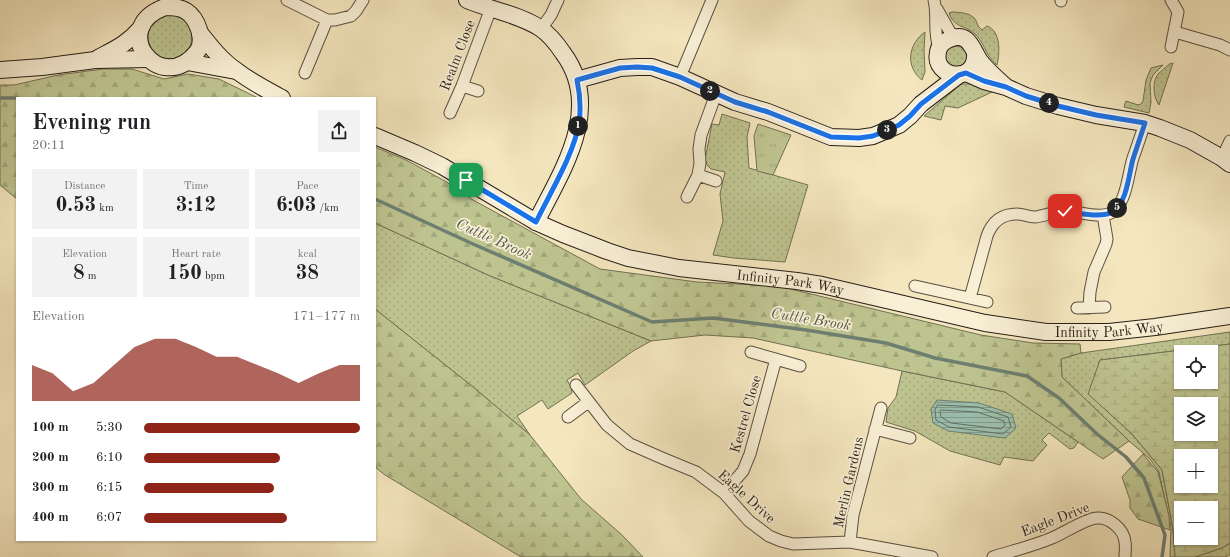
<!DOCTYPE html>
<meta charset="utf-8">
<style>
body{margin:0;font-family:"Old Standard TT",serif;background:#f2f2f2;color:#202124;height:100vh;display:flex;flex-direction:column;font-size:15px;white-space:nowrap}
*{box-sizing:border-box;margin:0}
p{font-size:13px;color:#757577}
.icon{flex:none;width:22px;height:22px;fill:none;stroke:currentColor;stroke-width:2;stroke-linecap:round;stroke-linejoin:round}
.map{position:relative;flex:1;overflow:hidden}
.drawer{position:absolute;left:16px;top:97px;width:360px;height:444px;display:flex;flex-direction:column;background:#fff;border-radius:0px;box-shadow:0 1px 3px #0004}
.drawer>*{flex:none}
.tools{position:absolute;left:1174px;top:345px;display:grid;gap:8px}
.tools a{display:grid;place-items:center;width:44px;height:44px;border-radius:0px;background:#fff;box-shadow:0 1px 3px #0004;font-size:20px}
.pin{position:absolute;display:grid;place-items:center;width:34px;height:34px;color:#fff;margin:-17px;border-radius:8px;box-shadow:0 2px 6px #0006}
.km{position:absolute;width:20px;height:20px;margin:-10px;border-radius:50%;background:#222;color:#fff;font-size:11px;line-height:20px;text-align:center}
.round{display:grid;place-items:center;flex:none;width:42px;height:42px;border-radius:0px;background:#f2f2f2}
.overview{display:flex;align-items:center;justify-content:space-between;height:68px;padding:0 16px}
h1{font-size:22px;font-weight:800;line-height:30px}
.stats{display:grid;grid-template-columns:repeat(3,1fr);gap:6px;height:68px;padding:4px 16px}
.stats div{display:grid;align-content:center;border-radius:0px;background:#f2f2f2;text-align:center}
.stats b{font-size:20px;font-weight:800}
.stats small{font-size:11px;font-weight:400}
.stats p{font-size:11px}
.chart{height:112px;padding:8px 16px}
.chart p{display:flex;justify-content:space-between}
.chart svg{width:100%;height:72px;margin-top:4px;fill:#8f2418;opacity:.7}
ul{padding:0 16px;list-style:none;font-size:13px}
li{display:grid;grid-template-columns:64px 48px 1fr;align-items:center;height:30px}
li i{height:10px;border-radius:5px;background:#8f2418}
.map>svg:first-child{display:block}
.grass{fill:url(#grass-dots);stroke:#727153}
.forest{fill:url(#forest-firs);stroke:#727153}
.wetland{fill:url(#wetland-marsh);stroke:#727153;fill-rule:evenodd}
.park{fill:url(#park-tufts);stroke:#727153}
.water{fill:url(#water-rules);stroke:#6d7f71}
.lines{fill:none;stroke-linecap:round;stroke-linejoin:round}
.shore{stroke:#626f62;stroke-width:1}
.stream{stroke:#6d7f71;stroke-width:3.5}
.street-casing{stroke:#5a5040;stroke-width:13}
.secondary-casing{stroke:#271e16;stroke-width:18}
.street{stroke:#f8efd5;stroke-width:11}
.secondary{stroke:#f8efd5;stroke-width:16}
.route-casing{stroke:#fff;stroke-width:8}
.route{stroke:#1a73e8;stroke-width:5}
.labels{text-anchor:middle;stroke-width:3.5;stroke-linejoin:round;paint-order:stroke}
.street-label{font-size:14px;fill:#271e16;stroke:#f8efd5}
.water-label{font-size:15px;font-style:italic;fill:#50574b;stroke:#f8efd5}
</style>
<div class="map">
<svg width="1230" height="557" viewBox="0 0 1230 557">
<defs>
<pattern id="grass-dots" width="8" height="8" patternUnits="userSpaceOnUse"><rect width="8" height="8" fill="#bec490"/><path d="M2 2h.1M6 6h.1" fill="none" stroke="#a3a87b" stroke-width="1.8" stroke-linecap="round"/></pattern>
<pattern id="forest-firs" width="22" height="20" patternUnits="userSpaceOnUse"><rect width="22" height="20" fill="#bec490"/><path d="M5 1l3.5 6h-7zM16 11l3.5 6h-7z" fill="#a3a87b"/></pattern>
<pattern id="wetland-marsh" width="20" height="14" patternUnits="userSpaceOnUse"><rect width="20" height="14" fill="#bec490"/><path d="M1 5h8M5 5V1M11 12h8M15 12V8" fill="none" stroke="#a3a87b"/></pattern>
<pattern id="park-tufts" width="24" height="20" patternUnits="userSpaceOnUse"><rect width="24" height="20" fill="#bec490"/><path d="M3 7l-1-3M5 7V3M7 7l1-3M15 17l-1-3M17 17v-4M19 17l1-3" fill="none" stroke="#a3a87b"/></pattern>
<pattern id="water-rules" width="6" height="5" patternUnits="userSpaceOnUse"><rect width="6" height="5" fill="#9cc0ae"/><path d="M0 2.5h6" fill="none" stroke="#7f9b8d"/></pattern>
</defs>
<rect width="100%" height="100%" fill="#f4e6be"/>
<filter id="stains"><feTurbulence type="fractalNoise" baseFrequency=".005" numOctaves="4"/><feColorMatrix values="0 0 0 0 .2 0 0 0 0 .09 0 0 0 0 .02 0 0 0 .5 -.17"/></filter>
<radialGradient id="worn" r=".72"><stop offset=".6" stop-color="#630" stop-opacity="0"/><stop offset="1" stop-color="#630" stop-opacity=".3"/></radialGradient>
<!-- grass -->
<path class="grass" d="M 952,12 C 958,12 971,13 975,19 C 978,23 976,25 982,30 L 987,26 C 1001,31 1000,53 997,65 C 994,62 991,59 989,56 C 984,48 982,41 975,34 C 965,25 954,28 949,13 Z
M148 37a22 22 0 1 1 44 0a22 22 0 1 1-44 0Z
M 925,32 L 924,51 L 925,72 L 922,80 C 905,67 908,44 925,32 Z
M945 57a11 11 0 1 1 22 0a11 11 0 1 1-22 0Z
M 1173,63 L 1159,105 C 1153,97 1152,82 1158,74 C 1160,72 1163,70 1165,68 C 1168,65 1168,64 1173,63 Z
M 1163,65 L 1153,75 L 1150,83 L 1151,102 L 1149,113 L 1124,107 L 1126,101 L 1138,105 L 1141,104 L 1143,101 L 1146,80 L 1151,68 Z
M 961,84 L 971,84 L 992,92 L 958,108 L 945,106 L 941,120 L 924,116 Z
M 722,114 L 750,123 L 747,137 L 749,168 L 808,185 L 785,262 L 734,258 L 713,255 L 723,221 L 720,194 L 725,172 L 711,169 L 707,165 L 705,159 L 712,124 L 719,125 Z
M 375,223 L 488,275 L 651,341 L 633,351 L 585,385 L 578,373 L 567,380 L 571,387 L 572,393 L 548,409 L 542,400 L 517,416 L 530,435 L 473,387 L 375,309 Z
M 1230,332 L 1230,344 L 1100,360 L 1089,394 L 1132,434 L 1162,470 L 1173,529 L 1175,557 L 1170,557 L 1171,527 L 1159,472 L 1150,459 L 1129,441 L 1062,377 L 1061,359 L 1081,353 Z
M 902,371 L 1005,392 L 1078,442 L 1074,448 L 1070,449 L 1049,433 L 1042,440 L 1047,445 L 1033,461 L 1004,457 L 1000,465 L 950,451 L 915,431 L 886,422 L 888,408 L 896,397 Z
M 1230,543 L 1230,555 L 1225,557 L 1195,557 L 1222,548 Z"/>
<!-- forest -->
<path class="forest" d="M 103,69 L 132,69 L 164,79 L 188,74 L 219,79 L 258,98 L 17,98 L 17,199 L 0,185 L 0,85 L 14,85 L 58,75 Z
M 375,147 L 406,160 L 445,181 L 473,200 L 600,269 L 697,282 L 778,286 L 981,335 L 1033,343 L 1080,344 L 1081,353 L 1061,359 L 1062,377 L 1129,441 L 1103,459 L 1005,392 L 902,371 L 753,338 L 705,335 L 651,341 L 488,275 L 375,223 Z
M 375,309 L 473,387 L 530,435 L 581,499 L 622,535 L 643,557 L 521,557 L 385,475 L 375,467 Z
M 1143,454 L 1158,472 L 1169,516 L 1170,530 L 1138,519 L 1130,508 L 1130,500 L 1122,477 Z"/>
<!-- wetland -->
<path class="wetland" d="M 1230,344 L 1230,543 L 1222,548 L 1195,557 L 1175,557 L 1173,529 L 1162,470 L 1132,434 L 1088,394 L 1100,360 ZM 1181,352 L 1211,352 L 1211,382 L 1181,382 ZM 1181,404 L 1211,404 L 1211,434 L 1181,434 ZM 1181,456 L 1211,456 L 1211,486 L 1181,486 ZM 1181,508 L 1211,508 L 1211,538 L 1181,538 Z"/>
<!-- park -->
<path class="park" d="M 758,124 L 791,135 L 773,175 L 757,171 L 754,136 Z"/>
<!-- water -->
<path class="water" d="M 937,400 L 979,403 L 1012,414 L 1016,428 L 1005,438 L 948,431 L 933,423 L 931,409 Z"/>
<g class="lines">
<!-- shore -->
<path class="shore" d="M 938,405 L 978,407 L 1008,417 L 1011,427 L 1003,434 L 949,427 L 936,420 L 935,410 Z
M 941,410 L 977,412 L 1004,421 L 1005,425 L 1001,429 L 951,423 L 941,417 L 940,412 Z"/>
<!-- stream -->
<path class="stream" d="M 0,98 L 17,98
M 375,199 L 473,244 L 652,322 L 713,318 L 806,330 L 886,343 L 935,358 L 1027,376 L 1059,398 L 1097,434 L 1126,457 L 1144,478 L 1165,535 L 1162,557"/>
<!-- street casing -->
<g class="street-casing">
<path id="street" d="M 287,0 L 327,20 L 335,20 L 351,16 L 356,11 L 363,0
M 934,0 C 938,17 933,31 939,48
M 1171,0 L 1178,12 L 1171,47
M 1061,1 L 1061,0
M 937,9 L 950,32 L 957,37
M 541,29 L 551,15 L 558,0
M 1175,32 L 1220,45 L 1230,50
M 305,73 L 327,20
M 680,77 L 712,0
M 462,86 L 478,91
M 450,113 L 462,86 L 491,8
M 1222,158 L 1230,141
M 698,175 L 716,181
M 687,197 L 698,175 L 700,163 L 699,149 L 701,135 L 716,94
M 915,286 L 987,302
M 970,298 L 987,236 C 992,222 1001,214 1017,214 C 1023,214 1029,217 1035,217 C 1045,216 1055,211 1065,211 C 1079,211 1104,221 1115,210 C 1127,198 1128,174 1133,158 C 1137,147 1141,135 1145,123
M 1077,308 L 1105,307
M 1089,308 L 1090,292 L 1094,272 L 1106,244 L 1107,239 L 1103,215
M 751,352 L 800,366
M 576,385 L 607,425 L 630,444 L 662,458 L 696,472 L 724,493 L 749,521 L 769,536 L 781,541 L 793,544 L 850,542 L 932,557
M 568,417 L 588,402
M 875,429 L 910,438
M 724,493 L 743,471 L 750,454 L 776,359
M 850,542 L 853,515 L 881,408
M 993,557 C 1012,551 1033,546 1052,538 C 1062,534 1087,518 1097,518 C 1109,517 1124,529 1125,542 C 1126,546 1125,552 1125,557"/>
</g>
<!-- secondary casing -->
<g class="secondary-casing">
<g id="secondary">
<path d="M 467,0 C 491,10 518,14 540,28 C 549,34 557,44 563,53 C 604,108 562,171 536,222"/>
<path d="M 165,7 C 172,7 180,7 186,11 C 197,18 206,40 197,52 C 160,98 107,28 165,7 Z"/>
<path d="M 200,33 C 211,47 222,61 237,71 C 251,82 267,90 282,98"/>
<path d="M 975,52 C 978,85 932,79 938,52 C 939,46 944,41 950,39 C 969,31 972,49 980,61 C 987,70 995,77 1004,85"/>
<path d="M 98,58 C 115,49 127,44 140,29"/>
<path d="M 187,62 L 236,71"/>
<path d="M 0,70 L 42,67 L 95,60 L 149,59"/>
<path d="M 966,73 L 984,81 L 1006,87 L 1026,96 L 1058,106 L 1096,115 L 1145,123 L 1160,128 L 1190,140 L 1222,158 L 1230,164"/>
<path d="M 577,80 L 620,68 L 637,67 L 652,67 L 680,77 L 735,102 L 768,112 L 831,137 L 859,138 L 873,136 L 899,125 L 910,116 L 921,104 L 959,75"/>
<path id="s1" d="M 375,136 L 415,153 L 442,166 L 536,222 L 563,234 L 607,251 L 628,258 L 679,268 L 797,281 L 822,285 L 985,323 L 1046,332 L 1109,332 L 1155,327 L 1230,316"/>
</g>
</g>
<!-- street -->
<use href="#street" class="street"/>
<!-- secondary -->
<use href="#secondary" class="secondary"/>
</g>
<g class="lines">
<!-- route casing -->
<g class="route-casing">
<path id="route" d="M 466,180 L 536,222 C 550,193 574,154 579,123 C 581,109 580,94 577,80 L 620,68 L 637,67 L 652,68 L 680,77 L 735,102 L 768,112 L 831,137 L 859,138 L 873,136 L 890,129 L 899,125 L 910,116 L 921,104 L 959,75 L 966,73 L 984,81 L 1006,87 L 1026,96 L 1058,106 L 1096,115 L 1145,123 C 1141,135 1137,147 1133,159 C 1129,173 1127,202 1114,211 C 1103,219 1077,213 1065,211"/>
</g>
<!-- route -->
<use href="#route" class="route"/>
</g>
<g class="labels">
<!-- street labels -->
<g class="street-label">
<text transform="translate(457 55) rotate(-69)" y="5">Realm Close</text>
<text dy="5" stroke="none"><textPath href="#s1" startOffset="446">Infinity Park Way</textPath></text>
<text dy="5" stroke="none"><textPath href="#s1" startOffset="770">Infinity Park Way</textPath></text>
<text transform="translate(745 414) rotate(-74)" y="5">Kestrel Close</text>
<text transform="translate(848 482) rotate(-77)" y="5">Merlin Gardens</text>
<text transform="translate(747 496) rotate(42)" y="5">Eagle Drive</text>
<text transform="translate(1055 519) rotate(-21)" y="5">Eagle Drive</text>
</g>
<!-- water labels -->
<g class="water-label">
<text transform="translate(494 239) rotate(24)" y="5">Cuttle Brook</text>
<text transform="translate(811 319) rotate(9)" y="5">Cuttle Brook</text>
</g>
</g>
<rect width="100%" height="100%" filter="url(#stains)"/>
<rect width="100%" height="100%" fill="url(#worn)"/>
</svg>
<div class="tools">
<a><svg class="icon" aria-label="locate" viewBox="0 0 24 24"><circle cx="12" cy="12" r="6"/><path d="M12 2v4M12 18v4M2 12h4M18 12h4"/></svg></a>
<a><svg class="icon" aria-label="layers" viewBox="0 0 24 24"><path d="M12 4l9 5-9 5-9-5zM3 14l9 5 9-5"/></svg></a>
<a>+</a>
<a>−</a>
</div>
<div class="pin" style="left:466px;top:180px;background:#1e9e55"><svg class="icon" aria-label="arrive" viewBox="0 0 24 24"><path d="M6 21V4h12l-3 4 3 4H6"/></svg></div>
<div class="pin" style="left:1065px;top:211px;background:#d93025"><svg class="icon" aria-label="check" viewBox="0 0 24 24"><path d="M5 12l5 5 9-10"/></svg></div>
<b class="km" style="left:578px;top:126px">1</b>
<b class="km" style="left:710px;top:91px">2</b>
<b class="km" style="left:887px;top:130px">3</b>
<b class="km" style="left:1049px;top:103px">4</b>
<b class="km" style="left:1117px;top:208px">5</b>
<section class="drawer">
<div class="overview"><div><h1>Evening run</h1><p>20:11</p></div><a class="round"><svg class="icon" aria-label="share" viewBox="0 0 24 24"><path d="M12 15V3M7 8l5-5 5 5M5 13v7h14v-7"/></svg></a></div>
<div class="stats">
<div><p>Distance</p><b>0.53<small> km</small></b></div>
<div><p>Time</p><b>3:12</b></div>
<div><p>Pace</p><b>6:03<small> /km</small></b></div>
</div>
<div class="stats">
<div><p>Elevation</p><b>8<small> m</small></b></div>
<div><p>Heart rate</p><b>150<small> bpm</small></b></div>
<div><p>kcal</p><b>38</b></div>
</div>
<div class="chart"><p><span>Elevation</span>171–177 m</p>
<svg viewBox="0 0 160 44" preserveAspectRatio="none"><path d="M0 44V22L10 27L20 38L30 33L40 22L50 11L60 6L70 6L80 11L90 17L100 17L110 22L120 27L130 33L140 27L150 22L160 22V44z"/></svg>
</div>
<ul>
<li><b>100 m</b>5:30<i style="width:100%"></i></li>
<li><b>200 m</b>6:10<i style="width:63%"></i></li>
<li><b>300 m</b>6:15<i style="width:60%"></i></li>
<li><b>400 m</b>6:07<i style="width:66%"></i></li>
</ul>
</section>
</div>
